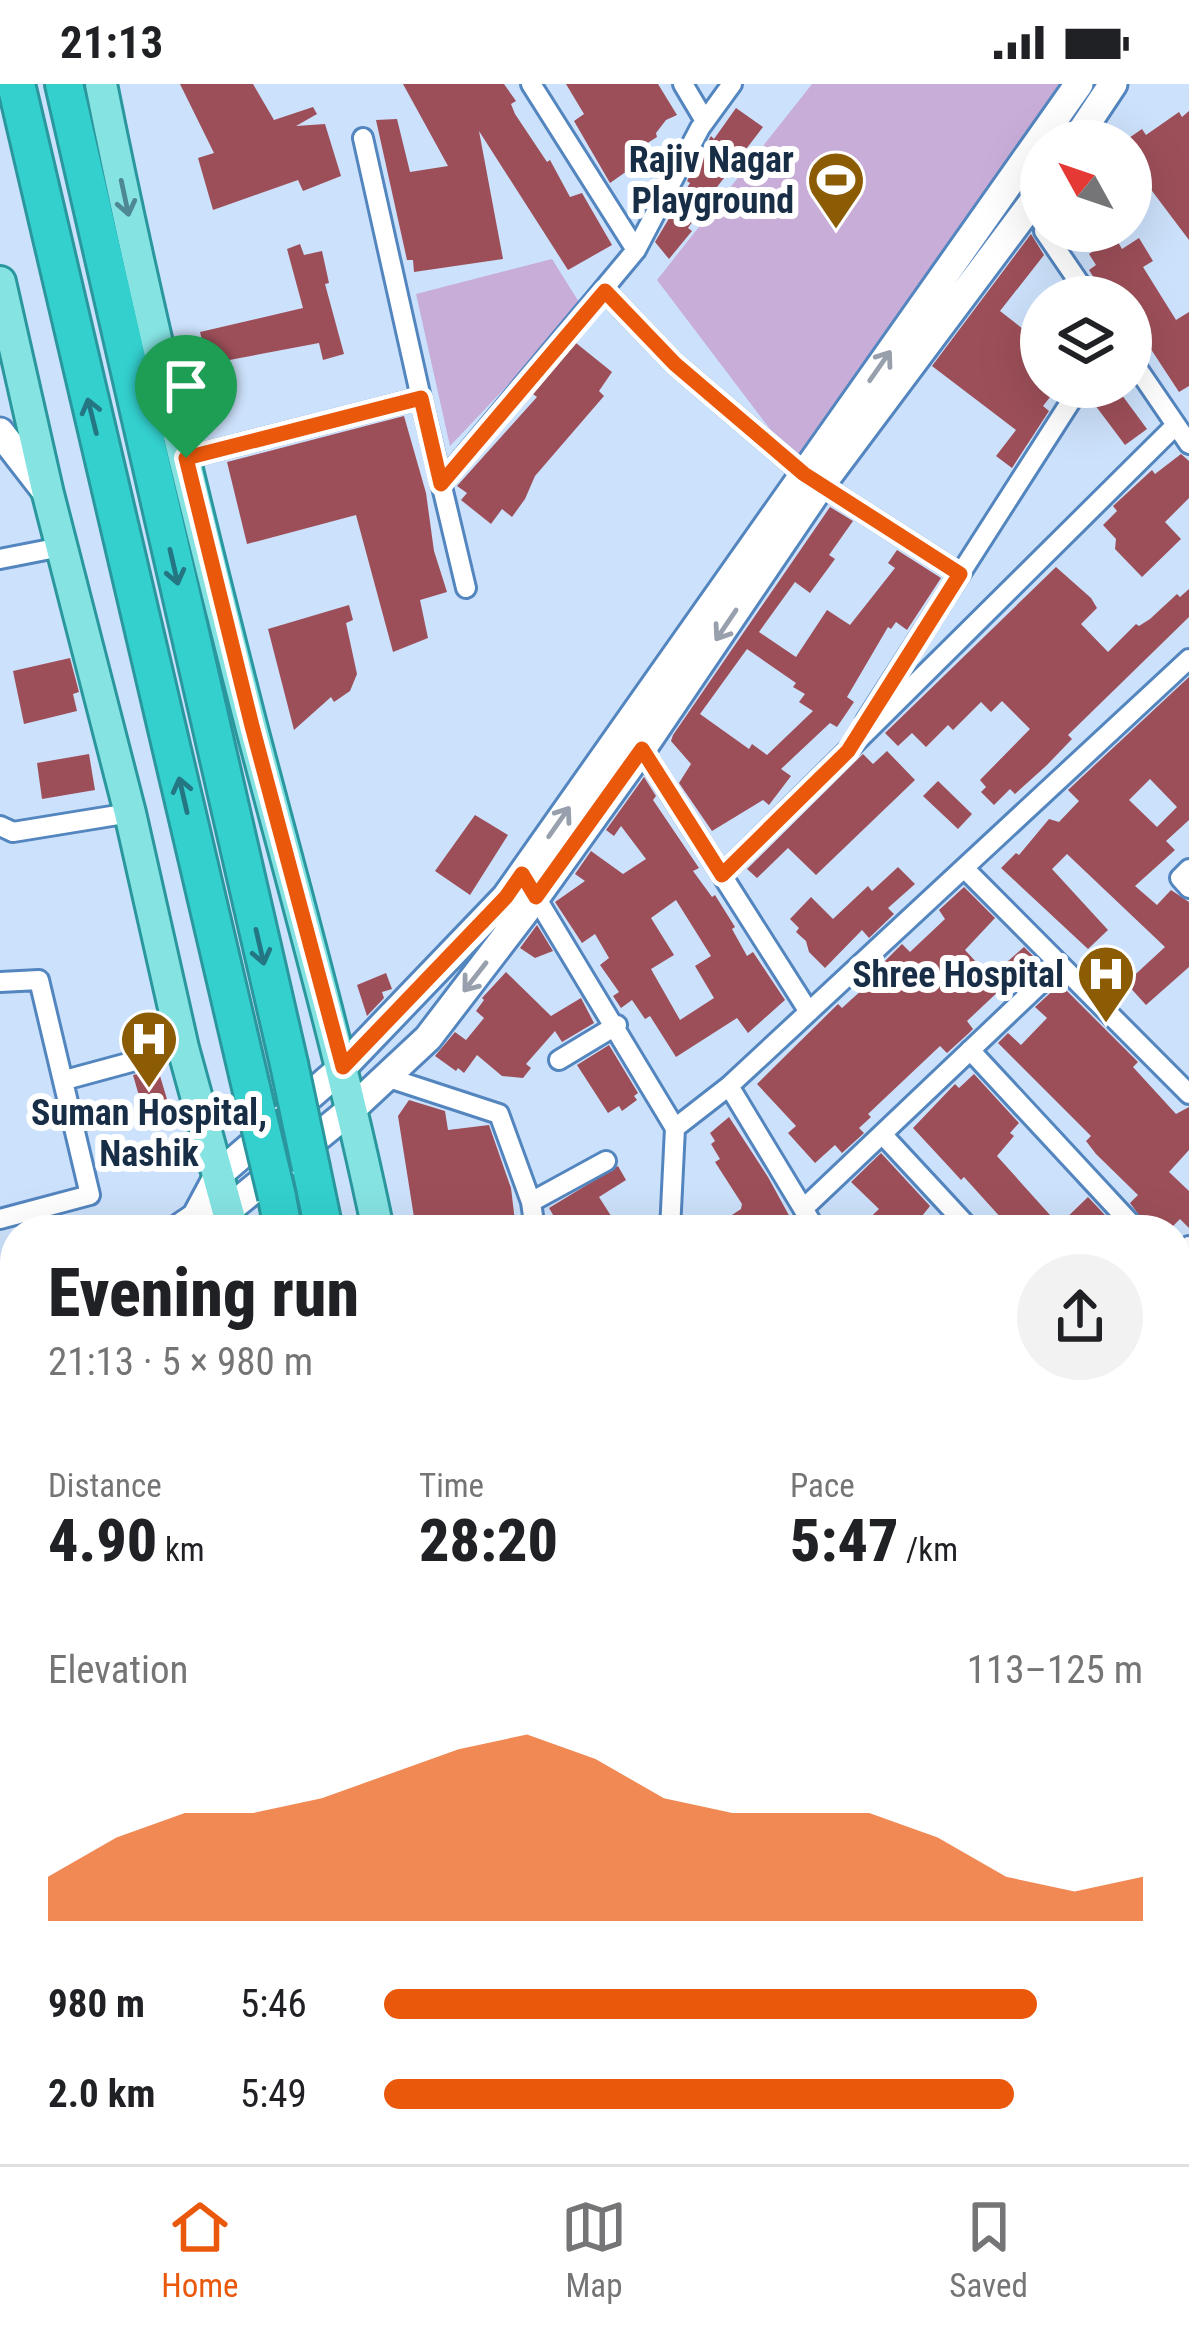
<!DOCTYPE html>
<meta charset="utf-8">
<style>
body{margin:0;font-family:"Roboto Condensed",sans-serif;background:#f2f2f2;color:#202124;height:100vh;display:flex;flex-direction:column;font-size:45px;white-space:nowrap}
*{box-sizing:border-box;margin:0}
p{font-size:39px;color:#757577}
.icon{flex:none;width:66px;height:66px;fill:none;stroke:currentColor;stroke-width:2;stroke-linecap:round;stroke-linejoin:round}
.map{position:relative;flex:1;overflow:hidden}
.details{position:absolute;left:0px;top:1131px;width:1191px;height:951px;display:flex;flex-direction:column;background:#fff;border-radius:48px 48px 0 0;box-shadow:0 12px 48px #0002}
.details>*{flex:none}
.needle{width:78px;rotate:310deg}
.tools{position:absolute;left:1020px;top:36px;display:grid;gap:24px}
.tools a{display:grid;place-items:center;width:132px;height:132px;border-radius:50%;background:#fff;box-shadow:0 12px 48px #0002;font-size:60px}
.pin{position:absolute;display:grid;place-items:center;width:102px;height:102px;color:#fff;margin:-123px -51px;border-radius:50% 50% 50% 0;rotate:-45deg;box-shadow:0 0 12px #0007}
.pin .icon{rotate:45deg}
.round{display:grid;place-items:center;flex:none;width:126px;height:126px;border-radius:63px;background:#f2f2f2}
.headline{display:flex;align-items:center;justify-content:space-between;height:204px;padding:0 48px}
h1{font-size:66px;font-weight:800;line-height:90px}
.metrics{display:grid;grid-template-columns:repeat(3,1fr);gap:18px;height:204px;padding:12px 48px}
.metrics div{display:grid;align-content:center}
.metrics b{font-size:60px;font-weight:800}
.metrics small{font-size:33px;font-weight:400}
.metrics p{font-size:33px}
.chart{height:336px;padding:24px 48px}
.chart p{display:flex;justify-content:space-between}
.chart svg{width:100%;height:216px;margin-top:12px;fill:#ea580c;opacity:.7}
ul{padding:0 48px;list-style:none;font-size:39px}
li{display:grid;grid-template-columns:192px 144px 1fr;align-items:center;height:90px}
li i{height:30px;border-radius:15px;background:#ea580c}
.status{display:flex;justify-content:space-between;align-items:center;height:84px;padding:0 60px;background:#fff;direction:ltr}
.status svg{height:33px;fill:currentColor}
.dock{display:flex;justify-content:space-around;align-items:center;height:168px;border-top:3px solid #e0e0e0;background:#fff;font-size:33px;color:#757577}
.dock a{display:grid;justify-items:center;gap:6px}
.dock .active{color:#ea580c}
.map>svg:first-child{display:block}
.green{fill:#c7add7}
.building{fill:#9d4f59;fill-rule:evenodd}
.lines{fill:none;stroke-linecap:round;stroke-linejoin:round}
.street-casing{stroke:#5385bf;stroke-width:24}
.secondary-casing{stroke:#5385bf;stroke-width:33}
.primary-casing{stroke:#2a979e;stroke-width:36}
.highway-casing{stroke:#2a979e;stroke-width:42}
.street{stroke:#fff;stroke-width:18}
.secondary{stroke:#fff;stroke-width:27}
.primary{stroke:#85e3e2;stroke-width:30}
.highway{stroke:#33d0ce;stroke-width:36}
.highway-bridge-casing{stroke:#2a979e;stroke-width:42;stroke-linecap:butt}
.highway-bridge{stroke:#33d0ce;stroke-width:36}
.oneway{stroke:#4e8894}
.oneway2{stroke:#97a0ac}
.oneway3{stroke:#247683}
.route-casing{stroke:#fff;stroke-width:24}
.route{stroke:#ea580c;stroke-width:15}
.labels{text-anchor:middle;stroke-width:12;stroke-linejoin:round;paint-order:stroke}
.poi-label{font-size:36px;font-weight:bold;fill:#182d46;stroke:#fff;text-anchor:end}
</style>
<div class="status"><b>21:13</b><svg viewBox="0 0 49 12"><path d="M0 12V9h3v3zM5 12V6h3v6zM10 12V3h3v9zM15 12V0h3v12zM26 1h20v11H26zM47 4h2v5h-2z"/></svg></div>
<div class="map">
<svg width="1189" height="2080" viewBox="0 0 1189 2080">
<rect width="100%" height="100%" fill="#cce1fb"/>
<!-- green -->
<path class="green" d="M 812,0 L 1079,0 L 804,390 L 657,196 Z
M 552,175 L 582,223 L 450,362 L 416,210 Z"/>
<!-- building -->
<path class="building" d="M 180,0 L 253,0 L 274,36 L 313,23 L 317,30 L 296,42 L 325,40 L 341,92 L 303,107 L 298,96 L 213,126 L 198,74 L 214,69 Z
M 403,0 L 504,0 L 516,17 L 511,20 L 515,30 L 547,78 L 550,76 L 570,113 L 582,109 L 612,161 L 568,186 L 479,47 L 503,175 L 414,188 L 413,176 L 407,176 L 376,36 L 397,35 L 410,88 L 448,82 Z
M 566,0 L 658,0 L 677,31 L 666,36 L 656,49 L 657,53 L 638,65 L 642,72 L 635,77 L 637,80 L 610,99 L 574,37 L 584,30 Z
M 736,24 L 763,43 L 714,107 L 688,144 L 692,147 L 669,175 L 655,158 L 690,99 L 687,97 L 711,52 L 714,55 Z
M 1189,27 L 1189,156 L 1131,79 L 1131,57 L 1126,56 L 1142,45 L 1146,51 L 1179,28 L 1182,33 Z
M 1031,150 L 1044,171 L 1000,227 L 1023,245 L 1041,219 L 1041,303 L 1058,303 L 1043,322 L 1049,327 L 1012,384 L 996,372 L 1016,346 L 932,282 Z
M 1115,153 L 1122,165 L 1139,154 L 1153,177 L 1143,183 L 1176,236 L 1189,228 L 1189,302 L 1179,308 L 1141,250 L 1131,256 L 1131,213 L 1106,213 L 1089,186 L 1096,181 L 1089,170 Z
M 300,160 L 304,171 L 322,167 L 329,199 L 325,200 L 344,270 L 323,276 L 319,259 L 208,280 L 200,248 L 303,224 L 287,165 Z
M 576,259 L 612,288 L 599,307 L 604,312 L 535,392 L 525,415 L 512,433 L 502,425 L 491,440 L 461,416 L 467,409 L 457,402 L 537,313 L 533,310 Z
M 1111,303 L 1116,303 L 1147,345 L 1125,361 L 1092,317 Z
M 404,332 L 426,409 L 434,467 L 447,508 L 420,516 L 428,554 L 393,568 L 356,431 L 247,460 L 227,378 Z
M 1181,370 L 1189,377 L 1189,414 L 1165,438 L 1181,455 L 1142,493 L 1115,465 L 1116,455 L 1103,441 L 1117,427 L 1113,422 L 1152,386 L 1155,390 Z
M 830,423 L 853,437 L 829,471 L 835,475 L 810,509 L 795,498 L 759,548 L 796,573 L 827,526 L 850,541 L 895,484 L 888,479 L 897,466 L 941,494 L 907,546 L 896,538 L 891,545 L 888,543 L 847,613 L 854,618 L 837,643 L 830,639 L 781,685 L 791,692 L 769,721 L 763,716 L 712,747 L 679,699 L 691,680 L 671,657 L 673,651 ZM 747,565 L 796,599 L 793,603 L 805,610 L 799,618 L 813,627 L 767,671 L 752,660 L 749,665 L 700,630 Z
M 1056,483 L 1091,514 L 1097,524 L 1081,540 L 1108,568 L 1136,540 L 1139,542 L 1150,535 L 1177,510 L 1180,513 L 1189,505 L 1189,533 L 1068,651 L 1072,655 L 1047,681 L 1015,710 L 1010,705 L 994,721 L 981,708 L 986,703 L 980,696 L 1030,645 L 1002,617 L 991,628 L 981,618 L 953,646 L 948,641 L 926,663 L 912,649 L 898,662 L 885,649 Z
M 349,521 L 353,536 L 346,539 L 357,590 L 350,607 L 334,618 L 331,613 L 294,646 L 268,545 Z
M 70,574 L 79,608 L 73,610 L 77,627 L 24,640 L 13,587 Z
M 1189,593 L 1189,736 L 1166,757 L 1175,766 L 1135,802 L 1157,821 L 1171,806 L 1189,818 L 1189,883 L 1146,921 L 1126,899 L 1165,863 L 1067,770 L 1052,785 L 1108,846 L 1088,865 L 1001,784 L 1016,769 L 1019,771 L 1049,735 L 1059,738 L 1079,717 L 1068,706 ZM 1150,695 L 1177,723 L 1157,743 L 1129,716 Z
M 887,667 L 915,696 L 816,791 L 788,764 L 757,794 L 747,785 L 863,670 L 873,680 Z
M 89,670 L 95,706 L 42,715 L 37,679 Z
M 644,693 L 656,712 L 653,716 L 699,784 L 693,787 L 712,813 L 715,811 L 735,843 L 732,845 L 747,872 L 753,868 L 785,916 L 748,949 L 737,934 L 676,973 L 650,932 L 645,935 L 632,916 L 621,924 L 613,912 L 619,908 L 600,881 L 609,874 L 595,850 L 582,859 L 555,818 L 585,797 L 575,790 L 591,767 L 623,790 L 646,775 L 621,742 L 614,752 L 606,746 ZM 676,816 L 711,872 L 695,882 L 714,914 L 680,936 L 651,885 L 674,871 L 651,834 Z
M 938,697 L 972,730 L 958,745 L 923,712 Z
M 475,731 L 508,751 L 470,811 L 435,787 Z
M 898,783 L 915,800 L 888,824 L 894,830 L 869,854 L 862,846 L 825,884 L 809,868 L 806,857 L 796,848 L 799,844 L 790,835 L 811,813 L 833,835 L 868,802 L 872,807 Z
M 964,803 L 995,834 L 965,866 L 990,893 L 1024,863 L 1041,880 L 1019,901 L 1016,898 L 1005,907 L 1002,904 L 967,937 L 973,945 L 969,949 L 947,969 L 940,962 L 868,1030 L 871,1033 L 859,1044 L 864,1049 L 842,1069 L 835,1061 L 815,1079 L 788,1049 L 796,1042 L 757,1000 L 838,920 L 842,924 L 864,904 L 861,901 L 902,860 L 910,868 L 945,835 L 939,826 Z
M 537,841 L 553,867 L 535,874 L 520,864 Z
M 506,888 L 551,932 L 581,914 L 594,939 L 562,958 L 555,947 L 526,980 L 531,984 L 523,994 L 502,992 L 477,971 L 464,989 L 458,984 L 456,987 L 435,972 L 455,948 L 466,956 L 484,934 L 476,927 L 484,916 L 482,914 Z
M 386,889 L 392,905 L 382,908 L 384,914 L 367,932 L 357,901 Z
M 1060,900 L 1138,978 L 1133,983 L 1176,1030 L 1189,1023 L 1189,1066 L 1169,1088 L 1189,1107 L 1189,1144 L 1180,1135 L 1169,1146 L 1150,1146 L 1130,1119 L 1138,1111 L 1096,1070 L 1086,1057 L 1091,1052 L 998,959 L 1008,949 L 1021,961 L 1047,934 L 1035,923 Z
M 609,961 L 638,1009 L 634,1012 L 637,1016 L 622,1027 L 619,1022 L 608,1029 L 577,981 Z
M 158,985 L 169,1022 L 144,1029 L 133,991 Z
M 974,990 L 1019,1039 L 1010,1049 L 1014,1052 L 997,1072 L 1059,1141 L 1088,1113 L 1119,1146 L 1012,1146 L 964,1093 L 961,1096 L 951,1085 L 913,1044 L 955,1000 L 959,1004 Z
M 409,1016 L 445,1027 L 448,1046 L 489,1041 L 511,1104 L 516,1146 L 416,1146 L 398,1032 Z
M 729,1033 L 768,1093 L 797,1146 L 709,1146 L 741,1125 L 742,1120 L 715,1078 L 720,1075 L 711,1060 L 715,1057 L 710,1049 Z
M 881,1069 L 930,1122 L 911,1146 L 857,1146 L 879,1125 L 851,1098 Z
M 618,1082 L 626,1096 L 599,1113 L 620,1146 L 562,1146 L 549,1124 Z"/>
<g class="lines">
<!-- street casing -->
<g class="street-casing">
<path id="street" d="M 531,0 L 636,166 L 700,44 L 732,0
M 683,0 L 705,37
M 363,54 L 421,314
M 1044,147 L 1089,213
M 605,207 L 675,280 L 804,390 L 960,490
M 1131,275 L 1189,360
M 186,374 L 421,314 L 466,504
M 441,400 L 636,166
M 0,475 L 61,463
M 866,637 L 1080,303
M 638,659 L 809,928
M 0,742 L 13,748 L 130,729
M 964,784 L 1189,1010
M 1189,785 L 1180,794 L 1189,804
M 722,791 L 1176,341
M 531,805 L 675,1044 L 670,1146
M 0,898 L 39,896 L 90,1111 L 0,1135
M 970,966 L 1137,1146
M 559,976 L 617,941
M 386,993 L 499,1030 L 531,1118 L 535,1146
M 65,996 L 183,964
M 729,1002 L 816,1146
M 675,1044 L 729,1002 L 1189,575
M 882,1050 L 971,1146
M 531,1118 L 606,1077
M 803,1125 L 1060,881
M 1176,1174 L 1189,1162
M 0,1259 L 15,1326
M 1176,1353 L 1189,1341
M 1176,1496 L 1189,1516
M 0,1695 L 15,1692
M 1176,1714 L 1189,1703
M 1176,1856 L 1189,1877
M 1176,1900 L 1189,1892
M 156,2067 L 158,2080
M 814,2067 L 816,2080
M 611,2080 L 630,2067"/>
</g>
<!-- secondary casing -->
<g class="secondary-casing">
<path id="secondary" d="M 1075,57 L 1113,0
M 0,348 L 48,410
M 196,1133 L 219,1090 L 343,983 L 506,813 L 1079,0
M 177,1146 L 196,1133 L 229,1125 L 353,1024 L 428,954 L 536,813 L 642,665 L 821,401 L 1041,107
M 0,1284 L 15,1271
M 0,1938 L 15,1934
M 0,1964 L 15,1960"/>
</g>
<!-- primary casing -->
<g class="primary-casing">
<path id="primary" d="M 101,0 C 144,216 197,431 252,645 C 296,812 343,977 378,1146
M 0,198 L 48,410 L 130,729 L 183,964 L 233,1146
M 555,2067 L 558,2080"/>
</g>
<!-- highway casing -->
<g class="highway-casing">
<path id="highway" d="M 16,0 L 257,1029
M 64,0 L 289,980
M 311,1084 L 324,1146
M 277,1113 L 283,1146
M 429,2067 L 438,2080
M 470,2067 L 472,2080
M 511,2067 L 514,2080"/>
</g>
<!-- street -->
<use href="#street" class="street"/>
<!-- secondary -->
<use href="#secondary" class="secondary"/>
<!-- primary -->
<use href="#primary" class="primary"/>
<!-- highway -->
<use href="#highway" class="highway"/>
<!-- highway-bridge casing -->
<g class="highway-bridge-casing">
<path id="highway-bridge" d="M 289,980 L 311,1084
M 257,1029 L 277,1113"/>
</g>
<!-- highway-bridge -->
<use href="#highway-bridge" class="highway-bridge"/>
</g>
<!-- one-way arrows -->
<defs><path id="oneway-shaft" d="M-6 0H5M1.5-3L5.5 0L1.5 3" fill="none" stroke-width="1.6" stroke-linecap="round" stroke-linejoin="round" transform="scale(3)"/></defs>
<use class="oneway" href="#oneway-shaft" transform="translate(125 114) rotate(78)"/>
<g class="oneway2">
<use href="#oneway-shaft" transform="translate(880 282) rotate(-55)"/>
<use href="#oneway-shaft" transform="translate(726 541) rotate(124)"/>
<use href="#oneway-shaft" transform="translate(559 738) rotate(-55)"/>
<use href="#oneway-shaft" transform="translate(475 893) rotate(128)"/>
</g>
<g class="oneway3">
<use href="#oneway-shaft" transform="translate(92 332) rotate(-104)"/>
<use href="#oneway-shaft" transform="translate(174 483) rotate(77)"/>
<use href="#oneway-shaft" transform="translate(183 711) rotate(-103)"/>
<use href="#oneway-shaft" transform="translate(260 863) rotate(77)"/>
</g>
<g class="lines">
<!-- route casing -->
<g class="route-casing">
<path id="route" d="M 605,207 L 675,280 L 804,390 L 960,490 L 848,667 L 722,791 L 642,665 L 536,813 L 522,790 L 506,813 L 343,983 L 252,642 L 186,374 L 421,314 L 441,400 Z"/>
</g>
<!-- route -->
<use href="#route" class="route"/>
</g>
<!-- icons -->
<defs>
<g id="stadium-pin" transform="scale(3)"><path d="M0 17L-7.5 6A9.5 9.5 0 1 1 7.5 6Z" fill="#8c5c05" stroke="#fff"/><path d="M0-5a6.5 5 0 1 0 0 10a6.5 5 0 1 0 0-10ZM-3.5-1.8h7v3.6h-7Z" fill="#fff"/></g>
<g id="hospital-pin" transform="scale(3)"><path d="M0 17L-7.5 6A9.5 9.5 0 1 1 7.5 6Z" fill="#8c5c05" stroke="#fff"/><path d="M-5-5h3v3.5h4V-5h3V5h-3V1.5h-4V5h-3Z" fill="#fff"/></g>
</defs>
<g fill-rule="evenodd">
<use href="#stadium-pin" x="836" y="96"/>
<use href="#hospital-pin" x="1106" y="890"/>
<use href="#hospital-pin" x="149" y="955"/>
</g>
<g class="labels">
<!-- poi labels -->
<g class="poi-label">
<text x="794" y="88">Rajiv Nagar<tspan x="794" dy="41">Playground</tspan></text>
<text x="1064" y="903">Shree Hospital</text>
<text x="149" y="1041" text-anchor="middle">Suman Hospital,<tspan x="149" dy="41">Nashik</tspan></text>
</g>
</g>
</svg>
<div class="tools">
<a><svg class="needle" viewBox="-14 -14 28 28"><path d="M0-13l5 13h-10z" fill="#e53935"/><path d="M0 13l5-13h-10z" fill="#757577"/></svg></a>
<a><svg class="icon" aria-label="layers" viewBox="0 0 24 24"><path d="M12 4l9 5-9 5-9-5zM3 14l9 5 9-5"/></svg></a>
</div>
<div class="pin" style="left:186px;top:374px;background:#1e9e55"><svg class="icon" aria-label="arrive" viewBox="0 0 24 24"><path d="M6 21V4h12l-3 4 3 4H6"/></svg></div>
<section class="details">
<div class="headline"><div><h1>Evening run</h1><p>21:13 · 5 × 980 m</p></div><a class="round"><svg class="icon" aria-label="share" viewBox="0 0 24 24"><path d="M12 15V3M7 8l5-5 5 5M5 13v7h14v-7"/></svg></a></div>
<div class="metrics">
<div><p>Distance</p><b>4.90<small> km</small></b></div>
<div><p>Time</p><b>28:20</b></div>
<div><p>Pace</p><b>5:47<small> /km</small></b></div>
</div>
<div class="chart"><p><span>Elevation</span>113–125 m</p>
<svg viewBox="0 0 160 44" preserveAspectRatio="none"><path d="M0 44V35L10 27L20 22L30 22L40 19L50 14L60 9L70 6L80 11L90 19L100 22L110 22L120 22L130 27L140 35L150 38L160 35V44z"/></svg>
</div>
<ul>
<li><b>980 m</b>5:46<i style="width:86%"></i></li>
<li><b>2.0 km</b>5:49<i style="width:83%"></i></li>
</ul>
</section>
</div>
<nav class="dock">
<a class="active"><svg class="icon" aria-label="home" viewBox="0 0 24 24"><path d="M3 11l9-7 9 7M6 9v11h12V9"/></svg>Home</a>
<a><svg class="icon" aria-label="map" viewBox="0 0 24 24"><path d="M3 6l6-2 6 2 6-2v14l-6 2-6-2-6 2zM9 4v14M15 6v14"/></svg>Map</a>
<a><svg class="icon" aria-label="saved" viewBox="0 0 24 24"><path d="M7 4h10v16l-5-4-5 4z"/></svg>Saved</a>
</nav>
